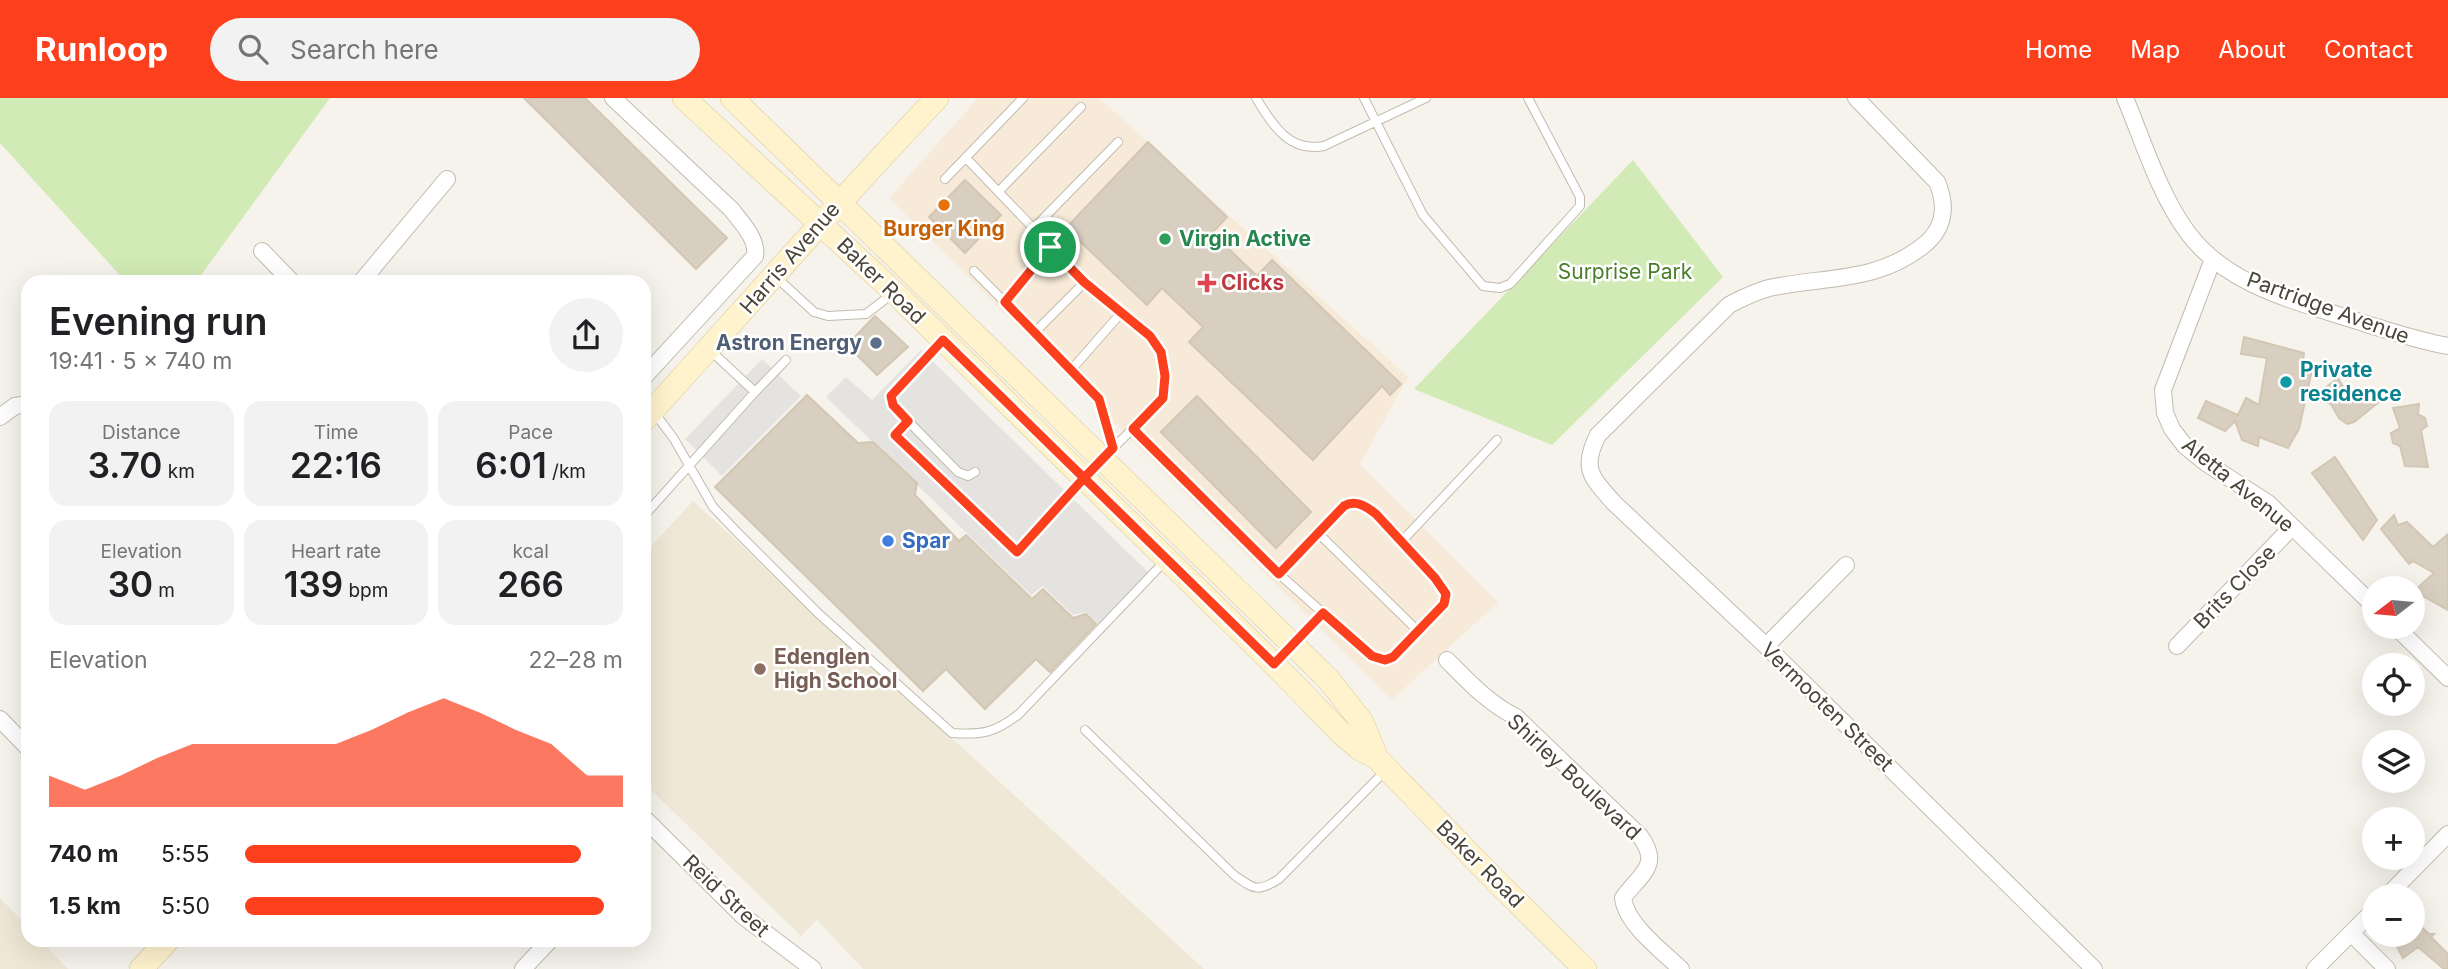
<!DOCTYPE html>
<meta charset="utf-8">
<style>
body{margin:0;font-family:Inter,sans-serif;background:#f2f2f2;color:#202124;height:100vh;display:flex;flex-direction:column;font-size:26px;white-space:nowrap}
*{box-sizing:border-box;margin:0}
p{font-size:23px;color:#757577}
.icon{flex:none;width:38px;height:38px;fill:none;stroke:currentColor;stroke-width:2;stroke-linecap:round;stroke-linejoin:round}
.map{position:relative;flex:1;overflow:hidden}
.details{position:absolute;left:21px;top:177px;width:630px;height:672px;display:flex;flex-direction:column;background:#fff;border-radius:21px;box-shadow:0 7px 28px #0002}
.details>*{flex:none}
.needle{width:46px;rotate:254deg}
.tools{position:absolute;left:2362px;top:478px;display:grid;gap:14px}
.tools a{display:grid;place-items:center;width:63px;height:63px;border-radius:50%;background:#fff;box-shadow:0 7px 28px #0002;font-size:35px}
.pin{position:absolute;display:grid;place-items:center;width:60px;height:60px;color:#fff;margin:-30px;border:4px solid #fff;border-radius:50%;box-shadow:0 2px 7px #0007}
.round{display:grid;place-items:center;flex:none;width:74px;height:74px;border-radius:37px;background:#f2f2f2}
.overview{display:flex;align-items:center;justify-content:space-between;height:119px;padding:0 28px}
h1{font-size:38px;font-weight:600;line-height:52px}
.figures{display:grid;grid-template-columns:repeat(3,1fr);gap:10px;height:119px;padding:7px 28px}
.figures div{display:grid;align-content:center;border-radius:18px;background:#f2f2f2;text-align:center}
.figures b{font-size:35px;font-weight:600}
.figures small{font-size:19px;font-weight:400}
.figures p{font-size:19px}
.chart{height:196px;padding:14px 28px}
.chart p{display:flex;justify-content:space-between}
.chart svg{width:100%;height:126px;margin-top:7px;fill:#fc3f1d;opacity:.7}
ul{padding:0 28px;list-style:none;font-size:23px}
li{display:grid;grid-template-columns:112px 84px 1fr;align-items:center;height:52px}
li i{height:18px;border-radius:9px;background:#fc3f1d}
header{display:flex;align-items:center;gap:42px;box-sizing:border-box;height:98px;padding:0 35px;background:#fc3f1d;color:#fff}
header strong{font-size:33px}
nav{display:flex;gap:38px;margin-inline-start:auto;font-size:24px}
.search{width:490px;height:63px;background:#f2f2f2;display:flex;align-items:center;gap:18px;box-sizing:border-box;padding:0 24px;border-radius:38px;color:#757577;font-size:26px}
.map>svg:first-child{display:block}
.commercial{fill:#f7ead8}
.education{fill:#efe8d6}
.green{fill:#d2eab5}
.parking{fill:#e5e3e0}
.building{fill:#d8cfc1;stroke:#d3c7b4;stroke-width:2}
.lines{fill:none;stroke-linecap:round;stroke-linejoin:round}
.lane-casing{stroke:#c2bbae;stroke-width:10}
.street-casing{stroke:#c2bbae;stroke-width:18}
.secondary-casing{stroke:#d6c79b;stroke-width:24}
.lane{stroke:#fff;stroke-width:8}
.street{stroke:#fff;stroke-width:16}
.secondary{stroke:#fff3cd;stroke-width:23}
.route-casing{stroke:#fff;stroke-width:14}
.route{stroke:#fc3f1d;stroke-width:9}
.food-dot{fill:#e8710a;stroke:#fff;stroke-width:2.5}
.leisure-dot{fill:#2e9e5b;stroke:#fff;stroke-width:2.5}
.health-dot{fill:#e0444e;stroke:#fff;stroke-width:2.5}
.service-dot{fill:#5c6f8a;stroke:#fff;stroke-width:2.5}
.culture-dot{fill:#0f9aa8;stroke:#fff;stroke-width:2.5}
.shop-dot{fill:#3f7fe0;stroke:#fff;stroke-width:2.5}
.education-dot{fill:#8d6e63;stroke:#fff;stroke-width:2.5}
.labels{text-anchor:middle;stroke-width:5;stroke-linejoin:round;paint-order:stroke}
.food-label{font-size:21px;font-weight:bold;fill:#c56008;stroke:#fff}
.leisure-label{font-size:21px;font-weight:bold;fill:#27864d;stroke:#fff;text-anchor:start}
.street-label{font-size:21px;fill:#4b4439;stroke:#fff}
.park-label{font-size:21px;fill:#4a7f2a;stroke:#fff}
.health-label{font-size:21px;font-weight:bold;fill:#be3a42;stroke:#fff;text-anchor:start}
.service-label{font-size:21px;font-weight:bold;fill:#4e5e75;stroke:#fff;text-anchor:end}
.culture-label{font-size:21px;font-weight:bold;fill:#0d838f;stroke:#fff;text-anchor:start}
.shop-label{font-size:21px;font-weight:bold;fill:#366cbe;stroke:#fff;text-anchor:start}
.education-label{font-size:21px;font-weight:bold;fill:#785e54;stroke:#fff;text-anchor:start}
</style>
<header>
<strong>Runloop</strong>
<div class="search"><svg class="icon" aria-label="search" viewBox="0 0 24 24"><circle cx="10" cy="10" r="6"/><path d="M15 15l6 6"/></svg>Search here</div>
<nav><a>Home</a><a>Map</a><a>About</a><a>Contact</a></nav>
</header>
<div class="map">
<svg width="2448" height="871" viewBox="0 0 2448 871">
<rect width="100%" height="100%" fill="#f6f3ec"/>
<!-- commercial -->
<path class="commercial" d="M 978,0 L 1099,0 L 1408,279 L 1360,366 L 1498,504 L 1392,602 L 889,100 Z"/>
<!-- education -->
<path class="education" d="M 693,403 L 1204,871 L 863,871 L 817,822 L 801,838 L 644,685 L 644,456 Z
M 0,800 L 28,829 L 28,842 L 40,842 L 68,871 L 0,871 Z"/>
<!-- green -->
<path class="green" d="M 0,0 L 330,0 L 196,184 L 126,184 L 0,45 Z
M 1633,62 L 1723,179 L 1552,347 L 1414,291 Z"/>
<!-- parking -->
<path class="parking" d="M 921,252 L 1151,477 L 1099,527 L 1086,514 L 1073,517 L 1043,488 L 1031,497 L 826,299 L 846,279 L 872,302 Z
M 762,261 L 801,298 L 722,378 L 685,341 Z"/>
<!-- building -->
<path class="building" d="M 524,0 L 585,0 L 727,140 L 696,171 Z
M 1148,44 L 1227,119 L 1212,135 L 1257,178 L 1272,162 L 1401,286 L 1390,297 L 1382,288 L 1313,362 L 1189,244 L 1203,229 L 1162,190 L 1147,207 L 1066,130 Z
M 965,82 L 1001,117 L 965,155 L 929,119 Z
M 875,218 L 908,249 L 877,277 L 847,247 Z
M 2244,239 L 2304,255 L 2303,263 L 2312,272 L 2299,331 L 2288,350 L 2259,339 L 2258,348 L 2242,342 L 2235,323 L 2225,333 L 2198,320 L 2206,303 L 2238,317 L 2246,300 L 2259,307 L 2267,260 L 2241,256 Z
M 2338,280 L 2350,301 L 2367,291 L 2379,304 L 2354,324 L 2347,326 L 2339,320 L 2331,306 L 2312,300 Z
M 807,297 L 858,345 L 873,344 L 917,385 L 915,397 L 959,443 L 966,437 L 1032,501 L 1043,491 L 1073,520 L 1086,516 L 1096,526 L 1050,574 L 1036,561 L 985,611 L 946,571 L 923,593 L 715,389 Z
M 1197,298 L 1311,414 L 1276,450 L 1161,334 Z
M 2419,306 L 2418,316 L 2425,320 L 2427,328 L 2421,332 L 2428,369 L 2405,368 L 2400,348 L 2393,345 L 2391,335 L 2400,330 L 2393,310 Z
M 2335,359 L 2377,422 L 2363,442 L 2312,375 Z
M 2394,417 L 2398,427 L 2407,424 L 2433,449 L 2448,436 L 2448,512 L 2414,493 L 2434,475 L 2411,462 L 2412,464 L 2409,466 L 2381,431 Z
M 2413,821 L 2429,836 L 2434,836 L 2431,839 L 2448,856 L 2448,871 L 2444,871 L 2418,849 L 2403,860 L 2395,845 L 2404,836 L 2413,836 Z"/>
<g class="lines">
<!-- lane casing -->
<g class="lane-casing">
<path id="lane" d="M 1256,0 C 1272,26 1289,55 1324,48 L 1426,0
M 1364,0 L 1423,117 L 1483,188 L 1500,190 L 1510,186 L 1580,108 L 1580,99 L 1528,0
M 966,60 L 1085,184 L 1150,238 L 1157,247 L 1162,259 L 1165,278 L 1164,296 L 1158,306 L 1103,360 L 1018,454 L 895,337 L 908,323 L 958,374 L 968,378 L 975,374
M 945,81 L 1023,0
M 999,93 L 1081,9
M 1033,131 L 1118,44
M 974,173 L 1093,293 L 1102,305 L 1113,350
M 776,179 L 814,214 L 828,218 L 866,216 L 892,196
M 1005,204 L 1050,149
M 1035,234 L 1085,184
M 711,253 L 755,294 L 786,262
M 1072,271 L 1121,215
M 654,314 L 674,341 L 713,409 L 740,437 L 819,516 L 952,635 C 982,637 995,635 1019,616 L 1165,463
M 908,323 L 893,307 L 890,300 L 899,287 L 941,244
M 1133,331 L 1279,476 L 1323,515
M 644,418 L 755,294
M 1318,435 L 1418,533
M 1402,443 L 1497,342
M 1276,564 L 1323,515 L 1372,558 L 1386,562 L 1393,559 L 1446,502 L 1444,492 C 1426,468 1381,410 1353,405 L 1344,408 L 1279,476
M 1085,632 L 1234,777 C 1254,791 1257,795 1279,781 L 1385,673"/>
</g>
<!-- street casing -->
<g class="street-casing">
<path id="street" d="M 613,0 L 731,111 C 741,124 758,141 755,158 L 644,279
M 1856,0 L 1937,84 C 1947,107 1945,130 1924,147 C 1877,185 1825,178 1769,190 C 1755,194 1742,200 1729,207 L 1598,337 C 1581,370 1591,379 1614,405 L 1766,548 L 2094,871
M 2125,0 C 2144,45 2159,96 2188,135 C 2227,187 2292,202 2351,221 C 2383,231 2415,242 2448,248
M 262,153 L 292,184
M 2213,161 L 2163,292 L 2165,315 L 2172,331 L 2185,348 L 2206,365 L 2268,405 L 2375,509
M 361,184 L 447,81
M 0,319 L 15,308 L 28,306
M 2395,528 L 2448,580
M 1766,548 L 1846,467
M 2177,548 L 2292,429
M 1447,562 C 1469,584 1488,605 1516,619 L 1640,738 C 1662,768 1640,776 1623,800 C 1626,826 1662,853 1681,871
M 0,621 L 28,650
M 644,720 L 743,818 L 813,871
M 2387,798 L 2448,736
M 2351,835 L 2387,871
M 523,871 L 550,842
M 2315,871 L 2375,811"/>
</g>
<!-- secondary casing -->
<g class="secondary-casing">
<path id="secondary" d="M 684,0 L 894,194 L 1274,566 L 1342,636 L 1360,651 L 1377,660
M 732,0 L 1328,581 L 1362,624 L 1377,660 L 1387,671 L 1498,785 L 1585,871
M 644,322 C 742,214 837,105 937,0
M 141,871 L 168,842"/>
</g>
<!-- lane -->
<use href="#lane" class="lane"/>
<!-- street -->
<use href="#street" class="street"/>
<!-- secondary -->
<use href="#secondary" class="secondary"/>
</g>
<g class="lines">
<!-- route casing -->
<g class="route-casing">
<path id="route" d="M 1050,149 L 1005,204 L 1099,301 L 1113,350 L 1084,380 L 943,242 L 891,298 L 893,307 L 908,323 L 895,337 L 1017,454 L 1084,380 L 1274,566 L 1323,515 L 1372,558 L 1385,562 L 1393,559 L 1444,506 L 1446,496 L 1435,480 L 1376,416 C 1367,409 1356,401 1344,408 L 1279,476 L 1133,331 L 1163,300 L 1165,278 L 1161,254 L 1150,238 L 1084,184 L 1050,149"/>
</g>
<!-- route -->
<use href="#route" class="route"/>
</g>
<!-- markers -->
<circle class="food-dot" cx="944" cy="107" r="7"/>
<circle class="leisure-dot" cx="1165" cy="141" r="7"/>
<path class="health-dot" d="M1203.5 174.5h7v7h7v7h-7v7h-7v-7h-7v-7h7z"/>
<circle class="service-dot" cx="876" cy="245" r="7"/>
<circle class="culture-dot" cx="2286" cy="284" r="7"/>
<circle class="shop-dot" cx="888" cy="443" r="7"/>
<circle class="education-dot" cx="760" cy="571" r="7"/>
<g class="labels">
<!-- food labels -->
<g class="food-label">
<text x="944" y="138">Burger King</text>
</g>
<!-- leisure labels -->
<g class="leisure-label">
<text x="1179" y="148">Virgin Active</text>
</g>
<!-- street labels -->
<g class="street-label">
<text transform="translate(790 160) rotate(-49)" y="7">Harris Avenue</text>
<text transform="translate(881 183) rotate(44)" y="7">Baker Road</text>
<text transform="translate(2328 210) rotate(20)" y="7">Partridge Avenue</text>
<text transform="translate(2238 387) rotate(39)" y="7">Aletta Avenue</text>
<text transform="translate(2235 489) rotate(-46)" y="7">Brits Close</text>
<text transform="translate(1827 609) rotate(44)" y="7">Vermooten Street</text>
<text transform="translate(1574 679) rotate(43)" y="7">Shirley Boulevard</text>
<text transform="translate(1480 766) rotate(45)" y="7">Baker Road</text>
<text transform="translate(726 798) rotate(43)" y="7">Reid Street</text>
</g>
<!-- park labels -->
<g class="park-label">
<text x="1625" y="181">Surprise Park</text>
</g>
<!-- health labels -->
<g class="health-label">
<text x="1221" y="192">Clicks</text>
</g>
<!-- service labels -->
<g class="service-label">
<text x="862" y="252">Astron Energy</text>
</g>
<!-- culture labels -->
<g class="culture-label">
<text x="2300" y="279">Private<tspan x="2300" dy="24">residence</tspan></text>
</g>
<!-- shop labels -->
<g class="shop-label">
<text x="902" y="450">Spar</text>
</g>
<!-- education labels -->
<g class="education-label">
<text x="774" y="566">Edenglen<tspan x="774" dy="24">High School</tspan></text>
</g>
</g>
</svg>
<div class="tools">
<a><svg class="needle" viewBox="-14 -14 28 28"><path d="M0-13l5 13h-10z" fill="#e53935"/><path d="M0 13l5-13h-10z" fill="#757577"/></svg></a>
<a><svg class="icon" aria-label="locate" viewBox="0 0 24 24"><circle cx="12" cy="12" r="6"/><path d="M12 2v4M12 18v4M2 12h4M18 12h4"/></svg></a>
<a><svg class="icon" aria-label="layers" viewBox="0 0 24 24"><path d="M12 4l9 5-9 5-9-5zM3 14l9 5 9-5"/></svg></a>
<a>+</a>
<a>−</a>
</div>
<div class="pin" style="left:1050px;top:149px;background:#1e9e55"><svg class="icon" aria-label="arrive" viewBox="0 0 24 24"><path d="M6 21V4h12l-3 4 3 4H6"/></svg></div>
<section class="details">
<div class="overview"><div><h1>Evening run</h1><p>19:41 · 5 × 740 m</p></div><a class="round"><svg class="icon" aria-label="share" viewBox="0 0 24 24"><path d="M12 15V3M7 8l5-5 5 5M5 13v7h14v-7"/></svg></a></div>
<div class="figures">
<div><p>Distance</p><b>3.70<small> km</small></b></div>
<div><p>Time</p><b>22:16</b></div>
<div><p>Pace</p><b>6:01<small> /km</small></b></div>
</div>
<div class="figures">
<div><p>Elevation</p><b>30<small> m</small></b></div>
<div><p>Heart rate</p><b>139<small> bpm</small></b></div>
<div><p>kcal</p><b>266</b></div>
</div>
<div class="chart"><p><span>Elevation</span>22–28 m</p>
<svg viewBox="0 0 160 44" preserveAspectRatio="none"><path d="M0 44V33L10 38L20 33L30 27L40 22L50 22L60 22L70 22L80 22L90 17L100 11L110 6L120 11L130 17L140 22L150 33L160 33V44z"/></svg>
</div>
<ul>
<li><b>740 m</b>5:55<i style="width:89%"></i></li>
<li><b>1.5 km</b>5:50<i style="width:95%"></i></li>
</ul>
</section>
</div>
